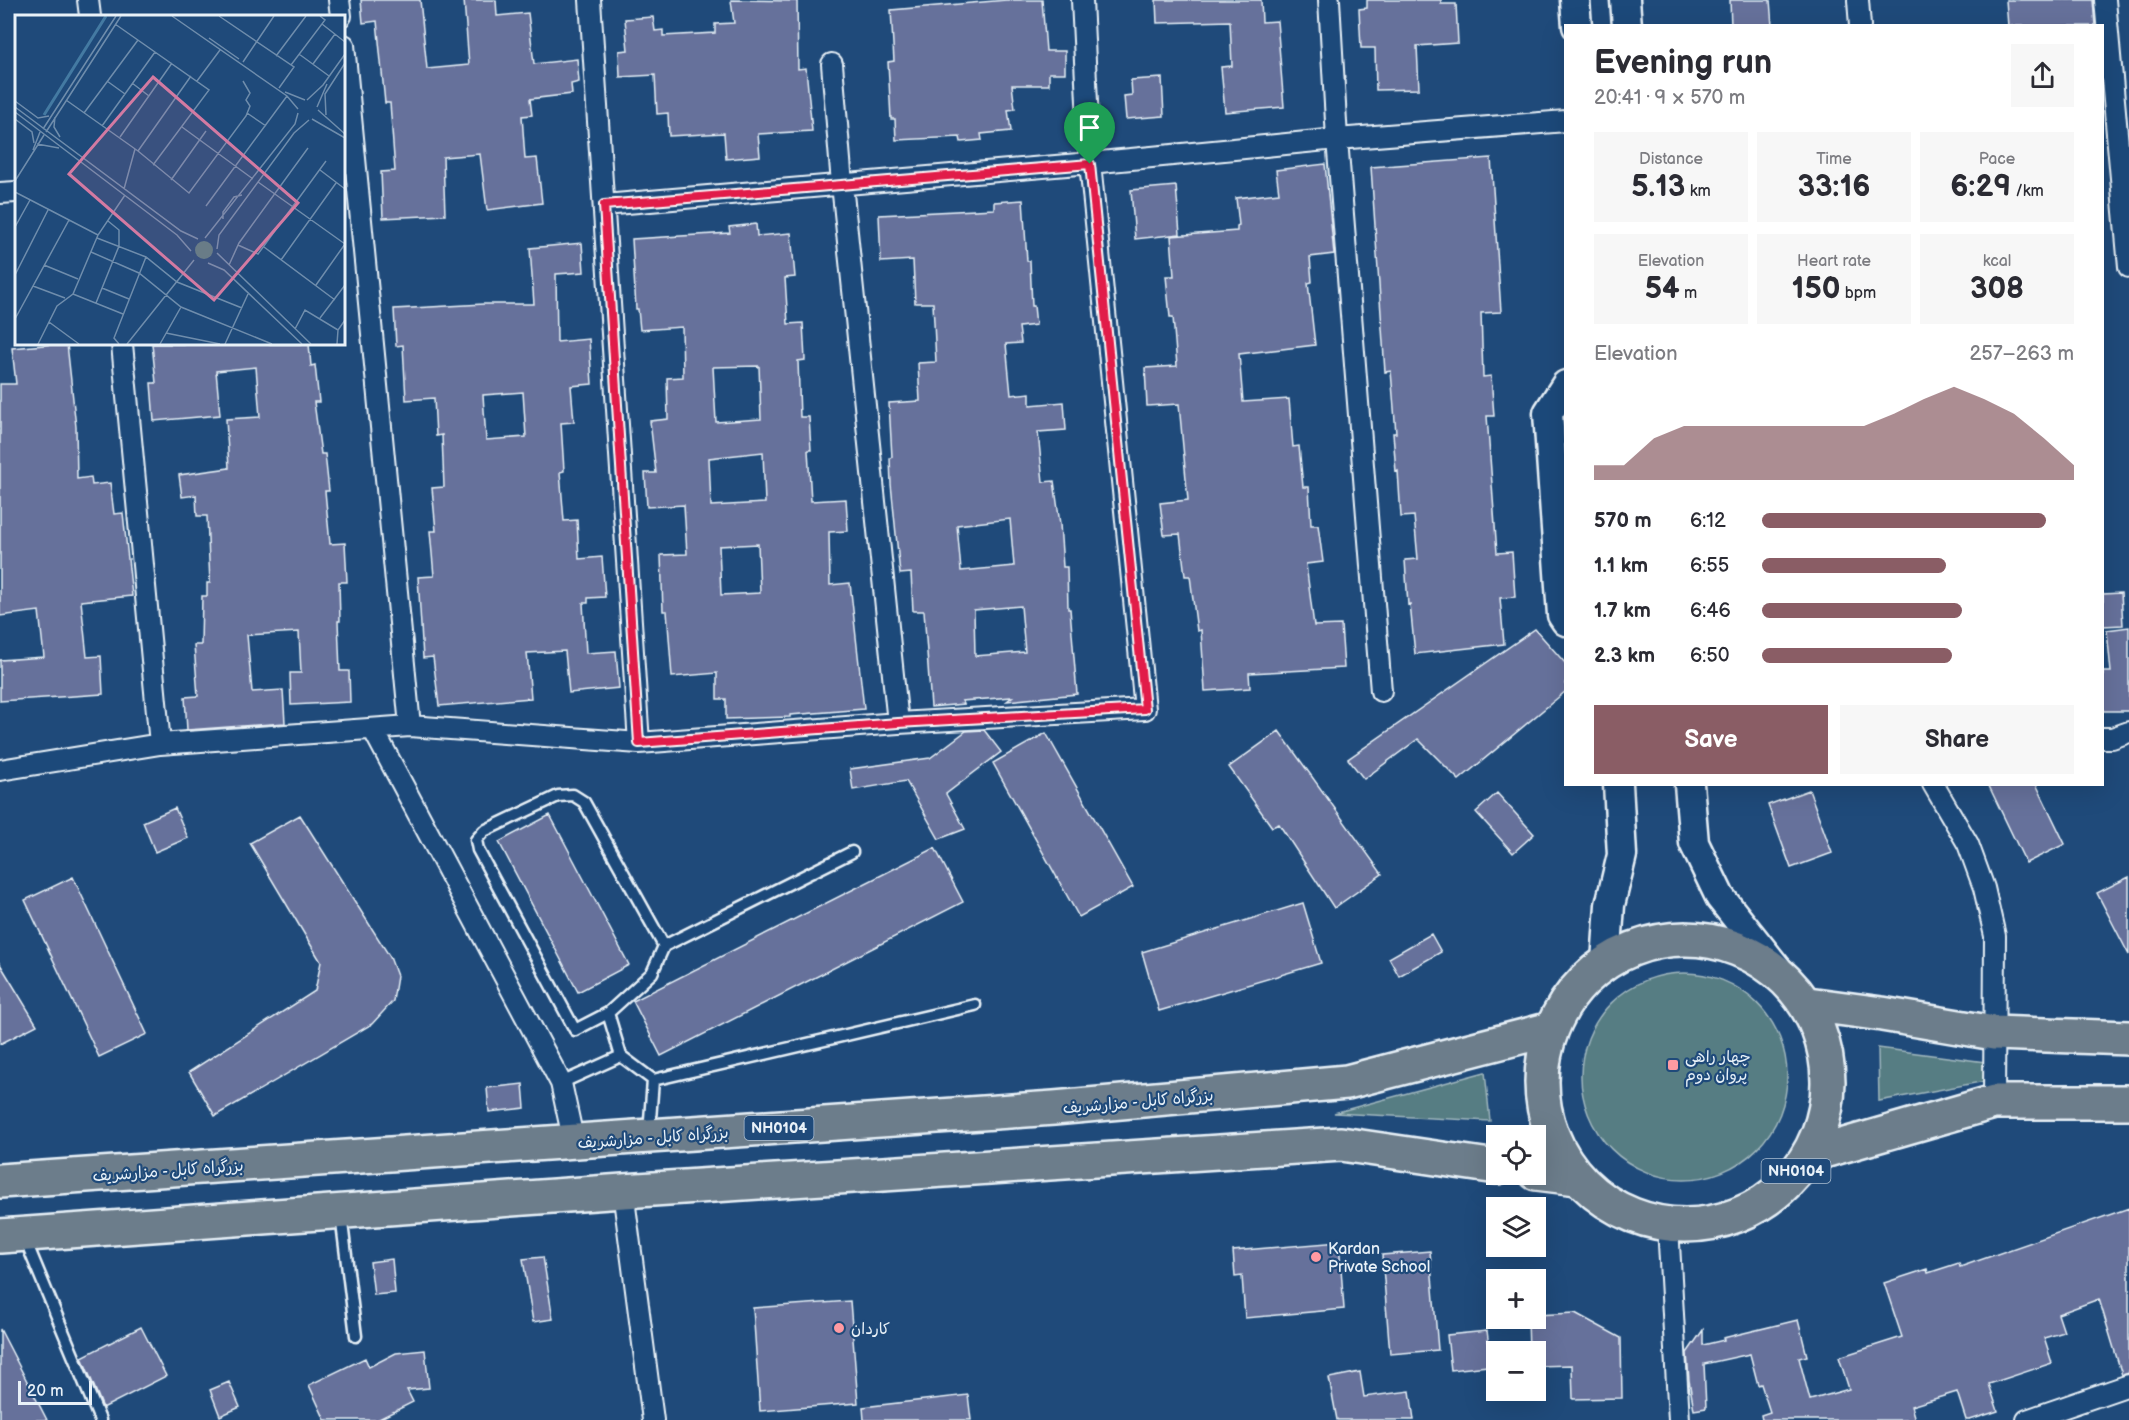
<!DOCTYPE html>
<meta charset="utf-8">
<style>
body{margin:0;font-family:"Balsamiq Sans","Playpen Sans Arabic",sans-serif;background:#f7f7f7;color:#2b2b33;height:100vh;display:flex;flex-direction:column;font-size:22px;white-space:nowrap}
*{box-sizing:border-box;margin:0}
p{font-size:20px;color:#7c7c81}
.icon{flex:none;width:33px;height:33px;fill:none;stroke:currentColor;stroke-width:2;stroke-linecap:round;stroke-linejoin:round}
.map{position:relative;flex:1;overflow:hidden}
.side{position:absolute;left:1564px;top:24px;width:540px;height:762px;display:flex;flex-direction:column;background:#fff;border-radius:0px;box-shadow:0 6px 24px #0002}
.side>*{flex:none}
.tools{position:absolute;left:1486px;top:1125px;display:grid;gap:12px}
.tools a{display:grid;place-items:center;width:60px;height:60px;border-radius:0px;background:#fff;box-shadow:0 6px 24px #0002;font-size:30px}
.scale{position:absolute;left:18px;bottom:15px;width:74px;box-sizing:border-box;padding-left:6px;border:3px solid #e8f1f8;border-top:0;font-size:16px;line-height:21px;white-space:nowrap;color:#e8f1f8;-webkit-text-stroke:4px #1f4a7a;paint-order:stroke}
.pin{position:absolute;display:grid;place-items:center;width:51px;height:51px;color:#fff;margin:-62px -26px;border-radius:50% 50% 50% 0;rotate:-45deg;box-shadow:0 0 6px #0007}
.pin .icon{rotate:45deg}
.round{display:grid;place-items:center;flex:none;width:63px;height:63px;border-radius:0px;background:#f7f7f7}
.head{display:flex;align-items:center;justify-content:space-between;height:102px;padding:0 30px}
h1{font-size:33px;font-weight:800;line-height:45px}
.metrics{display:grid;grid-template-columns:repeat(3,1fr);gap:9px;height:102px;padding:6px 30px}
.metrics div{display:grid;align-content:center;border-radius:0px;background:#f7f7f7;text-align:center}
.metrics b{font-size:30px;font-weight:800}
.metrics small{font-size:16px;font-weight:400}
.metrics p{font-size:16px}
.chart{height:168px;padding:12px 30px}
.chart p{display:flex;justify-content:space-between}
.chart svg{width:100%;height:108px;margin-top:6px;fill:#8a5d65;opacity:.7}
.button{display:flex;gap:12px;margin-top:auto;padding:12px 30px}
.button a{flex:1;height:69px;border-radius:0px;background:#8a5d65;color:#fff;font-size:24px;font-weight:800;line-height:69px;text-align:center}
.button a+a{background:#f7f7f7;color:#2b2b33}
ul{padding:0 30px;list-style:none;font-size:20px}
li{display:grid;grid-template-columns:96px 72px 1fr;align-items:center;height:45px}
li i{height:15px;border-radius:8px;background:#8a5d65}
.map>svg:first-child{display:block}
.green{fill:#577d83;stroke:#a0b7be;stroke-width:1.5}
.building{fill:#66719b;stroke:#e8f1f8;stroke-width:1.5;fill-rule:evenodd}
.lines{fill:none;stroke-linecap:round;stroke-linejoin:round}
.lane-casing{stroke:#e8f1f8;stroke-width:15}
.street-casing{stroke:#e8f1f8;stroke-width:24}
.secondary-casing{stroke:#e8f1f8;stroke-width:33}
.highway-casing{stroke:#e8f1f8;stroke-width:38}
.lane{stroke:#1f4a7a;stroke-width:10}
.street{stroke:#1f4a7a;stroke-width:20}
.secondary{stroke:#1f4a7a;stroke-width:28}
.highway{stroke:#6c7d8b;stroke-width:33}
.route-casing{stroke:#fff;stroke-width:12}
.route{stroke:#e11d48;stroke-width:8}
.poi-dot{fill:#ff9aa2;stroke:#1f4a7a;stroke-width:2}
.labels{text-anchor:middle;stroke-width:4.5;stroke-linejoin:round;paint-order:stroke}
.shield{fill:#1f4a7a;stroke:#acbfd2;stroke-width:1.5}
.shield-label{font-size:15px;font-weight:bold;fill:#e8f1f8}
.poi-label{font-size:16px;fill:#e8f1f8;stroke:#1f4a7a;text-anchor:start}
.street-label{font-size:16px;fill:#e8f1f8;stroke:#1f4a7a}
.inset-river{fill:none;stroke:#447aa2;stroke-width:3}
.inset-road{fill:none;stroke:#6f8dac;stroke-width:1.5}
.view{fill:#d37aa2;fill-opacity:0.15;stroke:#d37aa2;stroke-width:3}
.inset-edge{fill:none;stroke:#e8f1f8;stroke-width:3}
</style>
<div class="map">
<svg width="2129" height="1420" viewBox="0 0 2129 1420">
<rect width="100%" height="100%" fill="#1f4a7a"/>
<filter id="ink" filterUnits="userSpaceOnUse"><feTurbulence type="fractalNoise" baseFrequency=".0167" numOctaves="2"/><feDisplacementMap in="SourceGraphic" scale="12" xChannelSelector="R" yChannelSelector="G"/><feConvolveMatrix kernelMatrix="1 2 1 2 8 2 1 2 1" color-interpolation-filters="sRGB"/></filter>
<g filter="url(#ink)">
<!-- green -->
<path class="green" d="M1581 1076a103 103 0 1 1 206 0a103 103 0 1 1-206 0Z
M 1878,1048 L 1985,1062 L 1986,1081 L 1879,1101 Z
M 1485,1072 L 1490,1121 L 1334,1113 Z"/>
<!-- building -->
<path class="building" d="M 361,0 L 420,0 L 427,69 L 469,65 L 464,0 L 496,0 L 497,16 L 528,13 L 534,64 L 577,59 L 579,82 L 571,84 L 572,94 L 530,99 L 532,115 L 522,116 L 525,159 L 537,158 L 542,203 L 487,210 L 480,154 L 443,157 L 445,215 L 383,218 L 381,172 L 395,171 L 390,103 L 385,103 L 377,21 L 363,23 Z
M 731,0 L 797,1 L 798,69 L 806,68 L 812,131 L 758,134 L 760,156 L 726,159 L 724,133 L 669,136 L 668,113 L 657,114 L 655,75 L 620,77 L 619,51 L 628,50 L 625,19 L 653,17 L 655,31 L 663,30 L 663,36 L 715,33 L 715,24 L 734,23 Z
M 1006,0 L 1042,0 L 1046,51 L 1065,51 L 1065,73 L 1049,73 L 1049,85 L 1012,85 L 1015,109 L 1008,110 L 1011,131 L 981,134 L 982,140 L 961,142 L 960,137 L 896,140 L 895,119 L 891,119 L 888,62 L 894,61 L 891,10 Z
M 1156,0 L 1261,0 L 1262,22 L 1277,21 L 1284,107 L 1225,112 L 1221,67 L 1232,66 L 1230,21 L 1157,23 Z
M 1367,0 L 1441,0 L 1441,4 L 1456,4 L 1458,43 L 1417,46 L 1419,89 L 1376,90 L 1375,48 L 1361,48 L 1359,9 L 1367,8 Z
M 1730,0 L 1770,0 L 1772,26 L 1731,26 Z
M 2006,0 L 2093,0 L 2095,26 L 2008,26 Z
M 1162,78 L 1164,116 L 1126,119 L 1124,96 L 1132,95 L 1131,80 Z
M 1491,158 L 1501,312 L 1481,313 L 1483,377 L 1491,376 L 1494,416 L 1487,416 L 1497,553 L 1512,552 L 1515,597 L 1500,598 L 1504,644 L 1415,654 L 1410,604 L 1408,605 L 1405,560 L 1418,559 L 1414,516 L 1401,517 L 1398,471 L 1396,472 L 1393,433 L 1396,433 L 1391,371 L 1385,372 L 1371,167 Z
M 1325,164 L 1334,254 L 1310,257 L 1312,282 L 1308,283 L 1315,345 L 1239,354 L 1243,402 L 1289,399 L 1293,447 L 1299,446 L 1303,487 L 1309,487 L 1311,525 L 1318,525 L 1323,562 L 1306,564 L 1314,626 L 1341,625 L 1344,668 L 1249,673 L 1250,688 L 1205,691 L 1201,630 L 1197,631 L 1190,576 L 1185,576 L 1180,534 L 1164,535 L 1160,503 L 1188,500 L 1179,404 L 1147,406 L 1145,368 L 1177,366 L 1173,317 L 1170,317 L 1166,276 L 1174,276 L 1171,236 L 1237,231 L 1237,226 L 1239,225 L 1236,198 L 1279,193 L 1276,170 Z
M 1176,186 L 1180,234 L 1135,239 L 1131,190 Z
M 1023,200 L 1027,261 L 1030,261 L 1032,306 L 1034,306 L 1036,325 L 1019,327 L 1021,343 L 1006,344 L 1011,395 L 1030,393 L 1030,405 L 1064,402 L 1066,430 L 1038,432 L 1043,482 L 1054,481 L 1060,524 L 1063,567 L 1067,567 L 1068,609 L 1070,609 L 1077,694 L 1007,701 L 1012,697 L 962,701 L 964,704 L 931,707 L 924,611 L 913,611 L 911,573 L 900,574 L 891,484 L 890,458 L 892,457 L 889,403 L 920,401 L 918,363 L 936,362 L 933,303 L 915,303 L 913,260 L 881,262 L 879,215 L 994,209 L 994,202 ZM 1010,519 L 1014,566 L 961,571 L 957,525 ZM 1021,606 L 1025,652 L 975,656 L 974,610 Z
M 756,224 L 757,236 L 791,233 L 795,277 L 785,278 L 788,324 L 803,323 L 805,360 L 798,361 L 800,417 L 809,417 L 811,450 L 808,450 L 811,501 L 846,499 L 848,531 L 829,532 L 830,585 L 850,583 L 864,709 L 790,715 L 790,717 L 726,719 L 726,699 L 717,699 L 717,673 L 672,677 L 667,611 L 663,611 L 661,555 L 687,554 L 684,505 L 647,507 L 645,473 L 656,473 L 650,421 L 668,419 L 667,378 L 683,377 L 682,327 L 640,330 L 638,309 L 636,309 L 632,239 L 730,233 L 729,227 ZM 759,366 L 761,419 L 716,422 L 713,367 ZM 763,452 L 765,503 L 711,506 L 709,458 ZM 758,544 L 760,593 L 721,595 L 719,546 Z
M 582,243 L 584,272 L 556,274 L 557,342 L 589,339 L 592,384 L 571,386 L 574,422 L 561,423 L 564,471 L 560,472 L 564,521 L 577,520 L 579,559 L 602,557 L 605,597 L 588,598 L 588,603 L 583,603 L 586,653 L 616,651 L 619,688 L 569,693 L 565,651 L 527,653 L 531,698 L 439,706 L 433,657 L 423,658 L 418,577 L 434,576 L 430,531 L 436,531 L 432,488 L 444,487 L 442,435 L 436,436 L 434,398 L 406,400 L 403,345 L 396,346 L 394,309 L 484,304 L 534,304 L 530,248 ZM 523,392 L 526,437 L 486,440 L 483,395 Z
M 55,344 L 67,344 L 76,427 L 77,479 L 91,477 L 92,485 L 110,483 L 114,514 L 123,513 L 132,596 L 81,601 L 87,657 L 101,656 L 103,694 L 0,701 L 0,660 L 44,657 L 39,611 L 0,616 L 0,384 L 16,384 L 12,348 Z
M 152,344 L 309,344 L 311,366 L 315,365 L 319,402 L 314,402 L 321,454 L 325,454 L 329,491 L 325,491 L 330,544 L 345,543 L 347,582 L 339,582 L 340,621 L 338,621 L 340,671 L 349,671 L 350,702 L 291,705 L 290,673 L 301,673 L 299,632 L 247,635 L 252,692 L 283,690 L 285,723 L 187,730 L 185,697 L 198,696 L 194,645 L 201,645 L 202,596 L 207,596 L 207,583 L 210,583 L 207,516 L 197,516 L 196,495 L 182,497 L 179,475 L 229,468 L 226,419 L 260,417 L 256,367 L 216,371 L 220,415 L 154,421 L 151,383 L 156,383 Z
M 2121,593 L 2123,625 L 2103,626 L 2103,594 Z
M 2129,627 L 2129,711 L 2103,711 L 2103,672 L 2111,672 L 2107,630 Z
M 1535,629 L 1566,664 L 1566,691 L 1459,780 L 1418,739 L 1364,779 L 1348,759 Z
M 984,730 L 1001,752 L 946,794 L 965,829 L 939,839 L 906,781 L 853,790 L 850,769 L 930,758 L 966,731 Z
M 1279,731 L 1382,874 L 1334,908 L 1279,824 L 1272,827 L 1229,767 Z
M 1046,733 L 1133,887 L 1079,917 L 993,763 Z
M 1988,784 L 2036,784 L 2065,844 L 2026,863 Z
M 1809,790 L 1832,853 L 1791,868 L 1768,805 Z
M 1497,793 L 1534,834 L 1513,853 L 1476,812 Z
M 175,808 L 188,838 L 155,852 L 143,822 Z
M 300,815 L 390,957 L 397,976 L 393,1001 L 372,1024 L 215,1116 L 189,1072 L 315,991 L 321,962 L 250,843 Z
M 550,815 L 629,965 L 578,992 L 499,842 Z
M 935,848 L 963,902 L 661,1056 L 633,1001 Z
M 73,877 L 147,1034 L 99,1057 L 25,900 Z
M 2129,877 L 2129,955 L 2097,893 Z
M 1303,903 L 1321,963 L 1159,1011 L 1142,952 Z
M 1431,934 L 1441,952 L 1399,976 L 1389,958 Z
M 0,964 L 37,1025 L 0,1044 Z
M 523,1084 L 525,1108 L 489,1112 L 487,1088 Z
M 2129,1208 L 2129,1373 L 2122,1375 L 2099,1299 L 2058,1314 L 2064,1332 L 2044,1338 L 2052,1363 L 1989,1384 L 1998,1411 L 1970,1420 L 1966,1420 L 1957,1392 L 1911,1406 L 1915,1420 L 1762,1420 L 1761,1415 L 1770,1412 L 1761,1384 L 1758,1385 L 1750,1354 L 1704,1364 L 1706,1408 L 1694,1410 L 1689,1380 L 1687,1353 L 1703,1330 L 1703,1345 L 1724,1340 L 1723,1338 L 1798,1320 L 1807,1356 L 1799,1358 L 1810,1400 L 1849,1389 L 1839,1357 L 1902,1337 L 1884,1283 L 1927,1269 L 1928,1273 L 1959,1263 L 1960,1267 Z
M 1339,1242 L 1344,1309 L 1245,1318 L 1242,1276 L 1235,1277 L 1233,1251 Z
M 1430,1251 L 1438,1350 L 1390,1354 L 1382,1255 Z
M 543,1257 L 553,1319 L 533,1322 L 523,1259 Z
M 392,1259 L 395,1293 L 374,1295 L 370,1262 Z
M 850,1301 L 858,1403 L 760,1411 L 753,1308 Z
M 1575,1313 L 1621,1338 L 1622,1398 L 1573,1399 L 1572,1365 L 1536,1366 L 1536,1352 L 1529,1352 L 1528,1318 L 1536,1318 L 1536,1315 Z
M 141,1327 L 166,1376 L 103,1408 L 82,1357 Z
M 0,1329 L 47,1420 L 0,1420 Z
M 1487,1331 L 1489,1346 L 1497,1345 L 1497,1365 L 1451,1370 L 1447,1335 Z
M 425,1350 L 429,1388 L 407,1390 L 413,1402 L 377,1420 L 325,1420 L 309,1385 L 365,1358 L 369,1367 L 396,1353 Z
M 1360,1372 L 1364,1397 L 1410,1391 L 1414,1420 L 1337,1420 L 1329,1378 Z
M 229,1382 L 240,1407 L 220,1416 L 210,1390 Z
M 968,1395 L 971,1420 L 864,1420 L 863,1407 Z"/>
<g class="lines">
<!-- lane casing -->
<g class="lane-casing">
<path id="lane" d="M 664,946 L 584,802 L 573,795 L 558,796 L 484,831 L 476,840 L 478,850 L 575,1030 L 608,1013 L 652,973 L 664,946 L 852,852
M 608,1013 L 621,1056 L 653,1080 L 975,1005
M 561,1083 L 621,1056
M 649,1133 L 653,1080
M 341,1215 L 356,1336
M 24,1237 L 100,1420"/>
</g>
<!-- street casing -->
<g class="street-casing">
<path id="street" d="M 88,0 L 90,16
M 339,0 L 341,16
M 590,0 L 639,743
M 1329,0 L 1337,139 L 1381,691
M 1858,0 L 1860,26
M 2105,0 L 2129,267
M 344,45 L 410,726
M 832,64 L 842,184 L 898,723
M 0,193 L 16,192
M 604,205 L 1090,163 L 1337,139 L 1566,121
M 122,344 L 160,744
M 373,729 L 561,1083 L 574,1143
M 2103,738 L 2112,738 L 2129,732
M 0,770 L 160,744 L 410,726 L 639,743 L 898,723 L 1145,709 L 1090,163 L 1082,0
M 1933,784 L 1968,844 L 1984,888 L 1995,936 L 1994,1102
M 623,1191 L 653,1420
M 1668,1226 L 1679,1420
M 2027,1420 L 2129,1385"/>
</g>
<!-- secondary casing -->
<g class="secondary-casing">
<path id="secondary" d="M 1575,0 L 1577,26
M 1625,0 L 1627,26
M 1566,385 L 1548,413 L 1562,615 L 1566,621
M 1689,784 L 1694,843 L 1720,897 L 1778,970
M 1606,962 L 1610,905 L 1622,855 L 1618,784"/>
</g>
<!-- highway casing -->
<g class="highway-casing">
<path id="highway" d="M1542 1082a143 143 0 1 1 286 0a143 143 0 1 1-286 0Z
M 1808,1004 L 1882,1014 L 1994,1033 L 2129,1038
M 1810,1155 L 1994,1102 L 2129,1102
M 1536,1173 L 1577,1178
M 0,1181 L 1054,1108 L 1347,1082 L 1551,1029
M 0,1236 L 623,1191 L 1341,1144 L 1497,1167"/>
</g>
<!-- lane -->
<use href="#lane" class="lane"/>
<!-- street -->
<use href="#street" class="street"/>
<!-- secondary -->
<use href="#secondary" class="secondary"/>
<!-- highway -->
<use href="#highway" class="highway"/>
</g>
</g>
<g class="lines" filter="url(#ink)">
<!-- route casing -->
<g class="route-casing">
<path id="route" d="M 1090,164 L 1145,709 L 898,723 L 639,743 L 604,205 Z"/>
</g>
<!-- route -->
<use href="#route" class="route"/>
</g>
<!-- markers -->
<g class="poi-dot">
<rect x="1667" y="1059" width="12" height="12" rx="3"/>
<circle cx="1316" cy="1257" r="6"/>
<circle cx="839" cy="1328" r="6"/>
</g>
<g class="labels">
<!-- shield labels -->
<g class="shield">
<rect x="744.5" y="1116" width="69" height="24" rx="4.5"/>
<rect x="1761.5" y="1159" width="69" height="24" rx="4.5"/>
</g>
<g class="shield-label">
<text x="779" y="1133">NH0104</text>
<text x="1796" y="1176">NH0104</text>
</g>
<!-- poi labels -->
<g class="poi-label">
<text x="1685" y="1062">چهار راهی<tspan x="1685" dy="18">پروان دوم</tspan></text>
<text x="1328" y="1254">Kardan<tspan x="1328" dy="18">Private School</tspan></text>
<text x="851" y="1334">کاردان</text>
</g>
<!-- street labels -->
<g class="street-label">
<text transform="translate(1138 1101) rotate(-5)" y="6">بزرگراه کابل - مزارشریف</text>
<text transform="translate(653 1137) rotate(-4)" y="6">بزرگراه کابل - مزارشریف</text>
<text transform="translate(168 1170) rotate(-4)" y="6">بزرگراه کابل - مزارشریف</text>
</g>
</g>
<!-- overview -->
<g transform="translate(15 15)">
<rect width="330" height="330" fill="#1f4a7a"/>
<path d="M180 235a9 9 0 1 1 18 0a9 9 0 1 1-18 0Z" fill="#577d83"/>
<path class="inset-river" d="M 29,100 L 91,1"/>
<path class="inset-road" d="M 157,1 L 272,81 L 283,94M 204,1 L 279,52 L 264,73M 100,9 L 194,75 L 138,150M 307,9 L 330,27M 194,23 L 224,44M 284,39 L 314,61M 261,41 L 291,1M 228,47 L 259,1M 298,49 L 320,19M 276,50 L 310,5 L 305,1M 92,66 L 110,79M 182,66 L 205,35M 117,68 L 134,81M 270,77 L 290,85M 51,85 L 123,136 L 174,178 L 231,101 L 235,91 L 231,85 L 235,78 L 228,66M 292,85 L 308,70 L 330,39M 0,86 L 23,103 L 34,101M 0,92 L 166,216 L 183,224M 302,92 L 312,69M 303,95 L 330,119M 0,97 L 162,220 L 176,236M 69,98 L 123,25M 232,98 L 251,111M 311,100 L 310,79 L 330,48M 40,102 L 39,112 L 45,122M 0,104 L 17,117 L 19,128M 297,104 L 330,123M 87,111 L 140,37M 167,112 L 238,164M 28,114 L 101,1M 31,117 L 106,1M 105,122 L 157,48M 22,129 L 44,133M 18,135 L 25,117M 123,136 L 176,61M 305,155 L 330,174M 156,165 L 191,116M 0,166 L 29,120M 243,167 L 330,229M 109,174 L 120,134M 0,177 L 83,220M 191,191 L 272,81M 208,204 L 208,197 L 219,182 L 227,180M 0,212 L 15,185M 82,223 L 131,242 L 162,267 L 227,293M 190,223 L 280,109 L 283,98M 223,230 L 243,239 L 311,146M 249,232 L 320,285M 202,234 L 204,220 L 279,118 L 294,105M 76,237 L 124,258 L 166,292 L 257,329M 202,238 L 296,329M 266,245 L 321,168M 193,248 L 209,255 L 287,329M 29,250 L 63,264M 214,250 L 224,228 L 293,133M 0,260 L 33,195M 301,270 L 330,229M 18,271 L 50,283M 87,273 L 114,284M 58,279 L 108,299M 81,288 L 104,231 L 104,215 L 93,206M 305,303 L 330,270M 0,304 L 54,205M 34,307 L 64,329M 280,314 L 290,295 L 323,315M 151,318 L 205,329M 23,329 L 42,291 L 58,279 L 83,220 L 110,180M 104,329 L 99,323 L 131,242M 112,329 L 179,245M 145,329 L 166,292M 210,329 L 233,279M 322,329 L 323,315 L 330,305"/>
<path class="view" d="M 138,62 L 283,188 L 199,285 L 54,159 Z"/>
<rect width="330" height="330" class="inset-edge"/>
</g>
</svg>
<div class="tools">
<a><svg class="icon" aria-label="locate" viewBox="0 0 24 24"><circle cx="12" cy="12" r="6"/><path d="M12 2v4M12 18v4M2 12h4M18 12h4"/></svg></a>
<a><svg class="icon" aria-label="layers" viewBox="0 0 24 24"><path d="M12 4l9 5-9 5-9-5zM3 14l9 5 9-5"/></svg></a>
<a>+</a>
<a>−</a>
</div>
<div class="scale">20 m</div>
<div class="pin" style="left:1090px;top:164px;background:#1e9e55"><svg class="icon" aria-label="arrive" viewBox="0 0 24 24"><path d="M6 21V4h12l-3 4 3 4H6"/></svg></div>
<section class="side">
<div class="head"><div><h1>Evening run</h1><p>20:41 · 9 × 570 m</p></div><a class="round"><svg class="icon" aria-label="share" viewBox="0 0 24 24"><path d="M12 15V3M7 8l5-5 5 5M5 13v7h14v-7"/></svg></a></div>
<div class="metrics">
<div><p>Distance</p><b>5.13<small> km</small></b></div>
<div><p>Time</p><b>33:16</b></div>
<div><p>Pace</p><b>6:29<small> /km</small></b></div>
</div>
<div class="metrics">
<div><p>Elevation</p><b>54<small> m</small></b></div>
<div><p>Heart rate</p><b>150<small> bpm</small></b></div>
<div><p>kcal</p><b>308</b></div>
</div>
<div class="chart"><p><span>Elevation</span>257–263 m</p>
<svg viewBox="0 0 160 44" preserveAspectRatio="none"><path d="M0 44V38L10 38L20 27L30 22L40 22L50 22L60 22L70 22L80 22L90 22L100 17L110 11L120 6L130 11L140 17L150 27L160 38V44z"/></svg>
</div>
<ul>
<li><b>570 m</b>6:12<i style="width:91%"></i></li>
<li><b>1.1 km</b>6:55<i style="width:59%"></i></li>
<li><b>1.7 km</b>6:46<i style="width:64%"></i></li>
<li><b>2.3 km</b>6:50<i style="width:61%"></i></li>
</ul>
<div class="button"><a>Save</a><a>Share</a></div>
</section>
</div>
